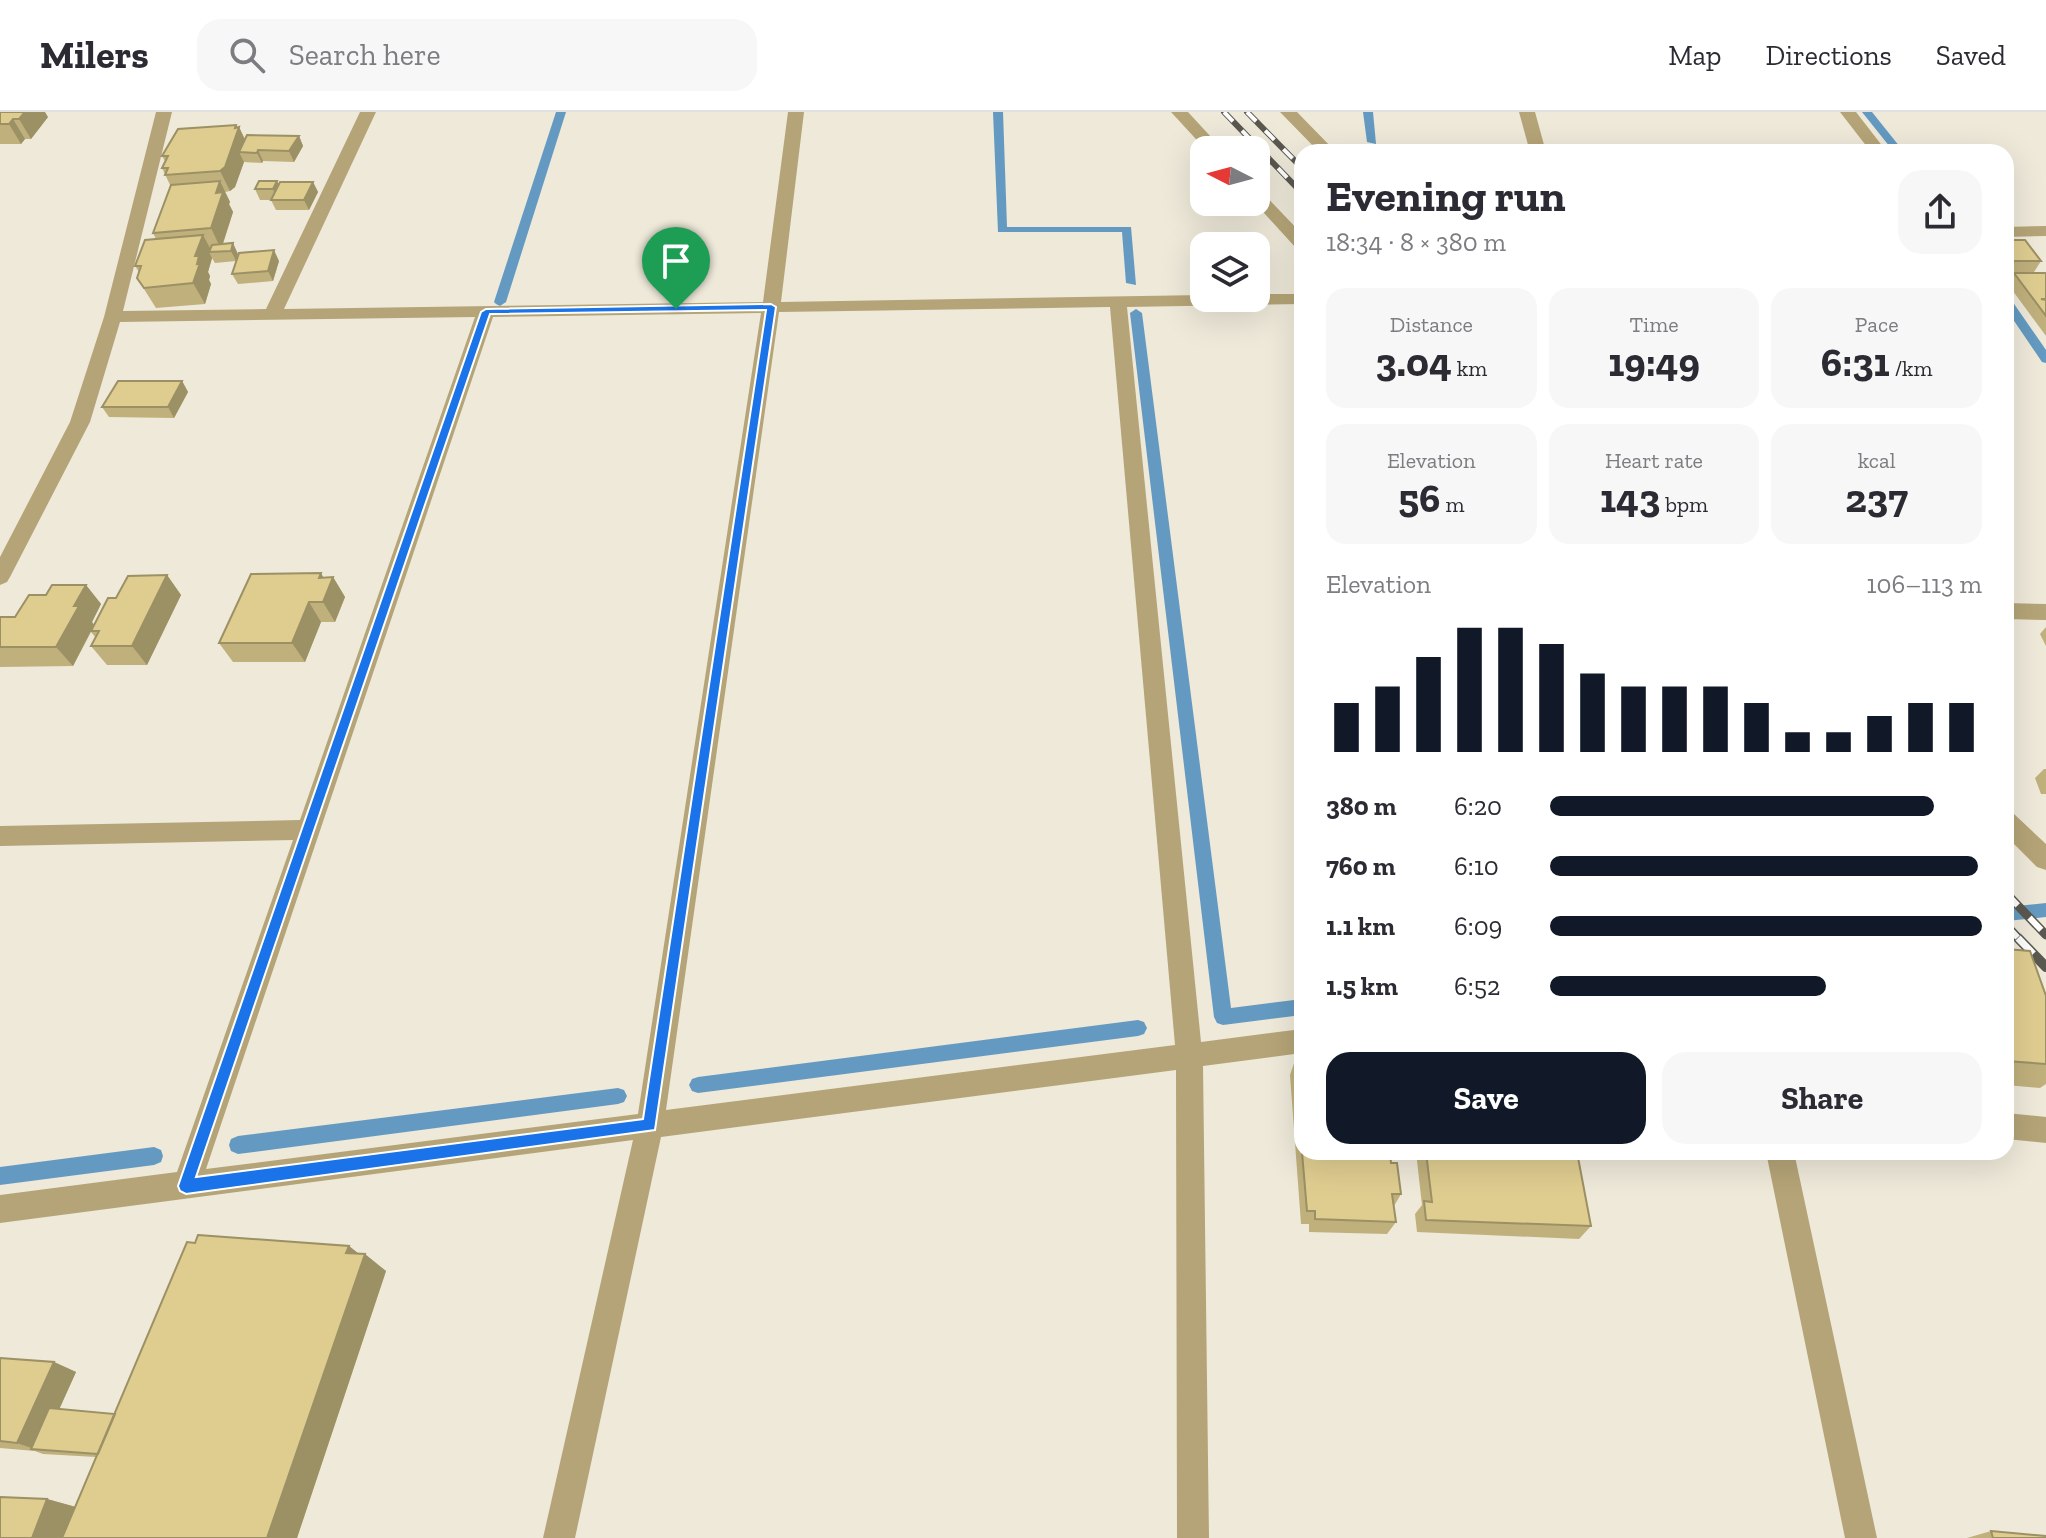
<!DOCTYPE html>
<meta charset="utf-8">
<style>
body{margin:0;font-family:"Zilla Slab",serif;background:#f7f7f7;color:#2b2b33;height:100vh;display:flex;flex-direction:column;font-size:30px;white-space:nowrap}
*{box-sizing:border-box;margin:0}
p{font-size:26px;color:#7c7c81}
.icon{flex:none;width:44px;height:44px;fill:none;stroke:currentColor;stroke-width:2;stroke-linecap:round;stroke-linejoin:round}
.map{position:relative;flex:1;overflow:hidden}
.panel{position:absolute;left:1294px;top:32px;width:720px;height:1016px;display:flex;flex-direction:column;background:#fff;border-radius:24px;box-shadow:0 8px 32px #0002}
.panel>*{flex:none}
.needle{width:52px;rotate:276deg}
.fabs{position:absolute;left:1190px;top:24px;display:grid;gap:16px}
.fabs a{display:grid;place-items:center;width:80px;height:80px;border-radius:16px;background:#fff;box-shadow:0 8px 32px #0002;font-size:40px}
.pin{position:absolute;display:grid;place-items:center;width:68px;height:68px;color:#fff;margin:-82px -34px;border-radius:50% 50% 50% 0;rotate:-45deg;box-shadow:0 0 8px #0007}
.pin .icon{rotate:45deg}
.round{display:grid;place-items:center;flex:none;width:84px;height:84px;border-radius:24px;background:#f7f7f7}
.overview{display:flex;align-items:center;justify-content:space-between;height:136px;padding:0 32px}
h1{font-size:44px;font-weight:700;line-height:60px}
.stats{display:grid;grid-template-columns:repeat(3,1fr);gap:12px;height:136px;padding:8px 32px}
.stats div{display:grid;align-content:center;border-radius:20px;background:#f7f7f7;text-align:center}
.stats b{font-size:40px;font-weight:700}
.stats small{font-size:22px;font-weight:400}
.stats p{font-size:22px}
.chart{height:224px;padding:16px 32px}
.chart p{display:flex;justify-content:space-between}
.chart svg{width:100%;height:144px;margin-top:8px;stroke:#111827;stroke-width:6}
.cta{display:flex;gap:16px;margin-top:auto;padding:16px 32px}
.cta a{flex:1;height:92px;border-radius:24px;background:#111827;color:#fff;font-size:32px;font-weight:700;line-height:92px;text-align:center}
.cta a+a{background:#f7f7f7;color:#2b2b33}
ul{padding:0 32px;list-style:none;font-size:26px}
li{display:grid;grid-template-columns:128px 96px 1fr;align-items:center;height:60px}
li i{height:20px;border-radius:10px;background:#111827}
header{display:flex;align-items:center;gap:48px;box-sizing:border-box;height:112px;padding:0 40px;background:#fff;border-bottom:2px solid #e1e1e2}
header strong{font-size:38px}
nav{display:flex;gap:44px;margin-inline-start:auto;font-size:28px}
.search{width:560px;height:72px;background:#f7f7f7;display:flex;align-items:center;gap:20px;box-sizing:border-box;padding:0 28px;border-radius:24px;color:#7c7c81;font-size:30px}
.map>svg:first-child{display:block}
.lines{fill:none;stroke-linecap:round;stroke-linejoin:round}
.stream{fill:#649ac1;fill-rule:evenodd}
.minor{fill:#b5a477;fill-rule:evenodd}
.rail-far2-casing{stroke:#5b584f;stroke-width:6}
.rail-far1-casing{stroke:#5b584f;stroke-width:9}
.rail-casing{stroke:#5b584f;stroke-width:10}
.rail-far2{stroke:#fff;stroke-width:4;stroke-dasharray:13;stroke-linecap:butt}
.rail-far1{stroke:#fff;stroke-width:6;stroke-dasharray:17;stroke-linecap:butt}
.rail{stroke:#fff;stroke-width:7;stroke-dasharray:22;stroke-linecap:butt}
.wall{fill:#c0b07c}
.shaded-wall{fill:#9c9065}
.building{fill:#dfcd90;stroke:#9c9065;stroke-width:2}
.route{fill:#1a73e8;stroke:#fff;stroke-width:2;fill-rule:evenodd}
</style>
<header>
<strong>Milers</strong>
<div class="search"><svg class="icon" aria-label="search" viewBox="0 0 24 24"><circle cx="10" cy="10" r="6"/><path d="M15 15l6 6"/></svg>Search here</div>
<nav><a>Map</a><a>Directions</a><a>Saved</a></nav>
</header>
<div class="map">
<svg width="2046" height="1426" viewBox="0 0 2046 1426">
<rect width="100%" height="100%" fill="#eee9d9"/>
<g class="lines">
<!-- stream -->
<path class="stream" d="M 556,0 L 566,0 L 506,190 L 500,194 L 496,192 L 494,190 Z
M 993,0 L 1003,0 L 1007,115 L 1131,115 L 1136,173 L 1126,171 L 1122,120 L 998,120 Z
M 1363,0 L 1373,0 L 1376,32 L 1367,30 Z
M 1862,0 L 1872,0 L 1904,40 L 1894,40 Z
M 2006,184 L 2010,186 L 2046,238 L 2046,251 L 2042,250 L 2006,197 Z
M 1136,197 L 1142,201 L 1231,896 L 1302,887 L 1302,903 L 1223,913 L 1217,911 L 1214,905 L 1130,201 Z
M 2046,791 L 2046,805 L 2006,809 L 2006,795 Z
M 1138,908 L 1144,910 L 1147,916 L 1144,922 L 1138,924 L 698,981 L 692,979 L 689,973 L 692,967 L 698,965 Z
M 618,976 L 624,978 L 627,984 L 624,990 L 618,992 L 238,1042 L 231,1039 L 229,1033 L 231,1027 L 238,1024 Z
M 154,1035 L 161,1038 L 163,1044 L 161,1050 L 154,1053 L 0,1073 L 0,1055 Z"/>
<!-- minor -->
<path class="minor" d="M 156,0 L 172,0 L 123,199 L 266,197 L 360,0 L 376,0 L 284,197 L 763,190 L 788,0 L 804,0 L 781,190 L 1204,183 L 1204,186 L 1256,186 L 1256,182 L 1302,182 L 1302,192 L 1127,195 L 1201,930 L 1302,917 L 1302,941 L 1203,954 L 1209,1426 L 1177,1426 L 1176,958 L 661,1025 L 575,1426 L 543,1426 L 633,1028 L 0,1111 L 0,1083 L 177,1060 L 293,728 L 0,734 L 0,714 L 300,708 L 475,205 L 120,210 L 90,310 L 10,465 L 7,470 L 0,473 L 0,445 L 70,310 L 104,205 ZM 1110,195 L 1175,933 L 666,998 L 779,200 ZM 761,201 L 638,1002 L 206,1057 L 493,205 Z
M 1171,0 L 1188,0 L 1223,38 L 1206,38 Z
M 1280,0 L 1297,0 L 1336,40 L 1319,40 Z
M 1519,0 L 1535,0 L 1546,40 L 1530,40 Z
M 1840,0 L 1856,0 L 1887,40 L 1871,40 Z
M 1256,78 L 1262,80 L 1302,122 L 1302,137 L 1296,136 L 1254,90 L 1256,90 Z
M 2046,114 L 2046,124 L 2006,125 L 2006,115 Z
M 2006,491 L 2046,492 L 2046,508 L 2006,507 Z
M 2006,699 L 2014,702 L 2046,732 L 2046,758 L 2037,755 L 2006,724 Z
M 2006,1001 L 2046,1005 L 2046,1031 L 2006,1027 Z
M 1766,1040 L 1794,1040 L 1877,1426 L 1845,1426 Z"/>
<!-- rail-far2 casing -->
<g class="rail-far2-casing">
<path id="rail-far2" d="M 1224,0 L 1302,81
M 1247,0 L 1302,56"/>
</g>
<!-- rail-far1 casing -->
<g class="rail-far1-casing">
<path id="rail-far1" d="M 2006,781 L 2046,823
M 2006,813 L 2020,828"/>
</g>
<!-- rail casing -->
<g class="rail-casing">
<path id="rail" d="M 2018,826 L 2046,855"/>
</g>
<!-- rail-far2 -->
<use href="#rail-far2" class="rail-far2"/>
<!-- rail-far1 -->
<use href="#rail-far1" class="rail-far1"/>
<!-- rail -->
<use href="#rail" class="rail"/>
</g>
<!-- wall -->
<path class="wall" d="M 0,0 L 48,5 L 31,27 L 25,27 L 21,32 L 0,32 Z
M 236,13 L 237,16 L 239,15 L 245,27 L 299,24 L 303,34 L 294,50 L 263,49 L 262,51 L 244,50 L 235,75 L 230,79 L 225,80 L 230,90 L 229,92 L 233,100 L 223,132 L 233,131 L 236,149 L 215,151 L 212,146 L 208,160 L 210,164 L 209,168 L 211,172 L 205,192 L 156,196 L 137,166 L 139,160 L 135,154 L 156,127 L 153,121 L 171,75 L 162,56 L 165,49 L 162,44 Z
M 1780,33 L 1799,40 L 1777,40 Z
M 277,69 L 279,73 L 313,70 L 318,80 L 309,98 L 276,98 L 271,88 L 260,88 L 255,77 Z
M 2006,128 L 2041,149 L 2034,160 L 2006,160 Z
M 279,149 L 273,169 L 238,172 L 232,162 Z
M 2014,161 L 2046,161 L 2046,224 L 2007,171 Z
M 182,269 L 188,280 L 174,306 L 109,305 L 102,295 Z
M 167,463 L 181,483 L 147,553 L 107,553 L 91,534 L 96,526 L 91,520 L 73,554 L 0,555 L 0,505 L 15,505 L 46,483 L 86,473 L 101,492 L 92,510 L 94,513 L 116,486 Z
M 333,465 L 345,485 L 335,510 L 321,510 L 305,550 L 233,550 L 219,531 L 323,466 Z
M 2046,515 L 2046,534 L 2040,522 Z
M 2044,657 L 2046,657 L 2046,682 L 2041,682 L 2035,666 Z
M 2006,837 L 2046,884 L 2046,972 L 2040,976 L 2006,973 Z
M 1302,947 L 1302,1040 L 1391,1051 L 1401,1082 L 1394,1094 L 1396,1110 L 1387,1122 L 1309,1120 L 1309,1112 L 1301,1112 L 1290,963 L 1295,948 L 1301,948 Z
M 1416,1040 L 1577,1040 L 1591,1114 L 1579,1127 L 1417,1120 L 1415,1102 L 1422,1093 Z
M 195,1131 L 349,1134 L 359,1142 L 386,1159 L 297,1426 L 0,1426 L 47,1387 L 76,1395 L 96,1345 L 43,1342 L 35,1339 L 0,1336 L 0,1246 L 54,1250 L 76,1260 L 59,1297 L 115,1302 Z
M 1991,1419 L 2046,1426 L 1967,1426 Z"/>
<!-- shaded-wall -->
<path class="shaded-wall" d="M 25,0 L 45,0 L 48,5 L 31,27 L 19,7 Z
M 13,7 L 25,27 L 21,32 L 9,12 Z
M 236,13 L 238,18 L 239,15 L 248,35 L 239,40 L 244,50 L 235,75 L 230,79 L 220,59 Z
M 299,24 L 303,34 L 294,50 L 289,39 Z
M 258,38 L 263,49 L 262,51 L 257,41 Z
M 220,69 L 230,90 L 229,92 L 233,100 L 221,137 L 211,116 L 216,81 Z
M 277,69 L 282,79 L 277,87 L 273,77 Z
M 313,70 L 318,80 L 309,98 L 304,88 Z
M 203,123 L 212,140 L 209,140 L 212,146 L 208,160 L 210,164 L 209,168 L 211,172 L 205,192 L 193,171 L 195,144 Z
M 233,131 L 238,142 L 236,149 L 231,139 Z
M 274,138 L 279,149 L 273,169 L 268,159 Z
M 182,269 L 188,280 L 174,306 L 168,295 Z
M 321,461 L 329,476 L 333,465 L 345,485 L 335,510 L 323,490 L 319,466 Z
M 167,463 L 181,483 L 147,553 L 132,534 Z
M 86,473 L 101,492 L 92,510 L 94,513 L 73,554 L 56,535 L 74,494 Z
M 309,490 L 321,510 L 305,550 L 292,531 Z
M 349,1134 L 364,1146 L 365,1142 L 386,1159 L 297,1426 L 267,1426 Z
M 54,1250 L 76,1260 L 41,1338 L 37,1338 L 17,1331 Z
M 47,1387 L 90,1399 L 80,1426 L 32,1426 Z"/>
<!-- building -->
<path class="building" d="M 0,0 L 25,0 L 19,7 L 13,7 L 9,12 L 0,12 Z
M 236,13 L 235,16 L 239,15 L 225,55 L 220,59 L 165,63 L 168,56 L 162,56 L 168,44 L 162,44 L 178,17 Z
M 247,23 L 299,24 L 289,39 L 258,38 L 257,41 L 239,40 Z
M 1780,33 L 1794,33 L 1799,40 L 1785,40 Z
M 220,69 L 216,81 L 223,80 L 211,116 L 153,121 L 171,73 Z
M 259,69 L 277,69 L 273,77 L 255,77 Z
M 280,70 L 313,70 L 304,88 L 271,88 Z
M 203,123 L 195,144 L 199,144 L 197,152 L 200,151 L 193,171 L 144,176 L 137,166 L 141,154 L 135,154 L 145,128 Z
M 2006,128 L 2025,128 L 2041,149 L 2006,149 Z
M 233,131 L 231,139 L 209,140 L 212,133 Z
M 274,138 L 268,159 L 232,162 L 239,141 Z
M 2014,161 L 2046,161 L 2046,187 L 2041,187 L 2046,188 L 2046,204 Z
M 118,269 L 182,269 L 168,295 L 102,295 Z
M 321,461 L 319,466 L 333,465 L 323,490 L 309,490 L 292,531 L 219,531 L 251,462 Z
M 167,463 L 132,534 L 91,534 L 99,519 L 91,519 L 108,486 L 116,486 L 128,464 Z
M 52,473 L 86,473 L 74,494 L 79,494 L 56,535 L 0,535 L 0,505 L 15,505 L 29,483 L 46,483 Z
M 2006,837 L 2030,839 L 2046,884 L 2046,952 L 2006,949 Z
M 1295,948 L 1302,948 L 1302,1033 Z
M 1302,1040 L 1390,1040 L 1391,1051 L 1397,1051 L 1401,1082 L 1392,1082 L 1396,1110 L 1315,1107 L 1315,1099 L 1307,1099 Z
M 1426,1040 L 1577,1040 L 1591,1114 L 1426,1108 L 1424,1089 L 1432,1090 Z
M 198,1123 L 349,1134 L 346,1141 L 365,1142 L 267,1426 L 62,1426 L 187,1130 L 195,1131 Z
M 0,1246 L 54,1250 L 17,1331 L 0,1329 Z
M 49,1296 L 115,1302 L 98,1342 L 31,1337 Z
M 0,1385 L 47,1387 L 32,1426 L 0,1426 Z
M 1991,1419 L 2046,1424 L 2046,1426 L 1993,1426 Z"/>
<!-- route -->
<path class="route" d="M 771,192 L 776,195 L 655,1018 L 186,1082 L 180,1079 L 178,1074 L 481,200 L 486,197 ZM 766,198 L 643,1007 L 196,1065 L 490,202 Z"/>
</svg>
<div class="fabs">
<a><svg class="needle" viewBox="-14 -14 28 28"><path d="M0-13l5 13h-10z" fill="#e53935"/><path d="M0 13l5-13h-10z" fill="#7c7c81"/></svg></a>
<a><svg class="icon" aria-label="layers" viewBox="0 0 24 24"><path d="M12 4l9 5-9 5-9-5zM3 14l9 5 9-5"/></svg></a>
</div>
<div class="pin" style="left:676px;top:197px;background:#1e9e55"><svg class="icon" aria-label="arrive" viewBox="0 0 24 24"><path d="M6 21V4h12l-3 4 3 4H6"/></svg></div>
<section class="panel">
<div class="overview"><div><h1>Evening run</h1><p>18:34 · 8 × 380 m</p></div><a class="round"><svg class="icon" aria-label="share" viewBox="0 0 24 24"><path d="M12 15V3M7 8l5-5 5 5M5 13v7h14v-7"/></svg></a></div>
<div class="stats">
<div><p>Distance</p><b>3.04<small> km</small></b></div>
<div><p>Time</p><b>19:49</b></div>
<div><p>Pace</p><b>6:31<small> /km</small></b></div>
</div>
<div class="stats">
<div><p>Elevation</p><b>56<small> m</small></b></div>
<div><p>Heart rate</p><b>143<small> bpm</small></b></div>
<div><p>kcal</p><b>237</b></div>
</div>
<div class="chart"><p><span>Elevation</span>106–113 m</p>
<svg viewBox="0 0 160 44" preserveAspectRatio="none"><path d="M5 44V29M15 44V24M25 44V15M35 44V6M45 44V6M55 44V11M65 44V20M75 44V24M85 44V24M95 44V24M105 44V29M115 44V38M125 44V38M135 44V33M145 44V29M155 44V29"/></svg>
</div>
<ul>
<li><b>380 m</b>6:20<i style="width:89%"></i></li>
<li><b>760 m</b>6:10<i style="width:99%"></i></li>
<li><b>1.1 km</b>6:09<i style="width:100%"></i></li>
<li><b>1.5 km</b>6:52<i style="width:64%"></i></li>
</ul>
<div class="cta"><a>Save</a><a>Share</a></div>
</section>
</div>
